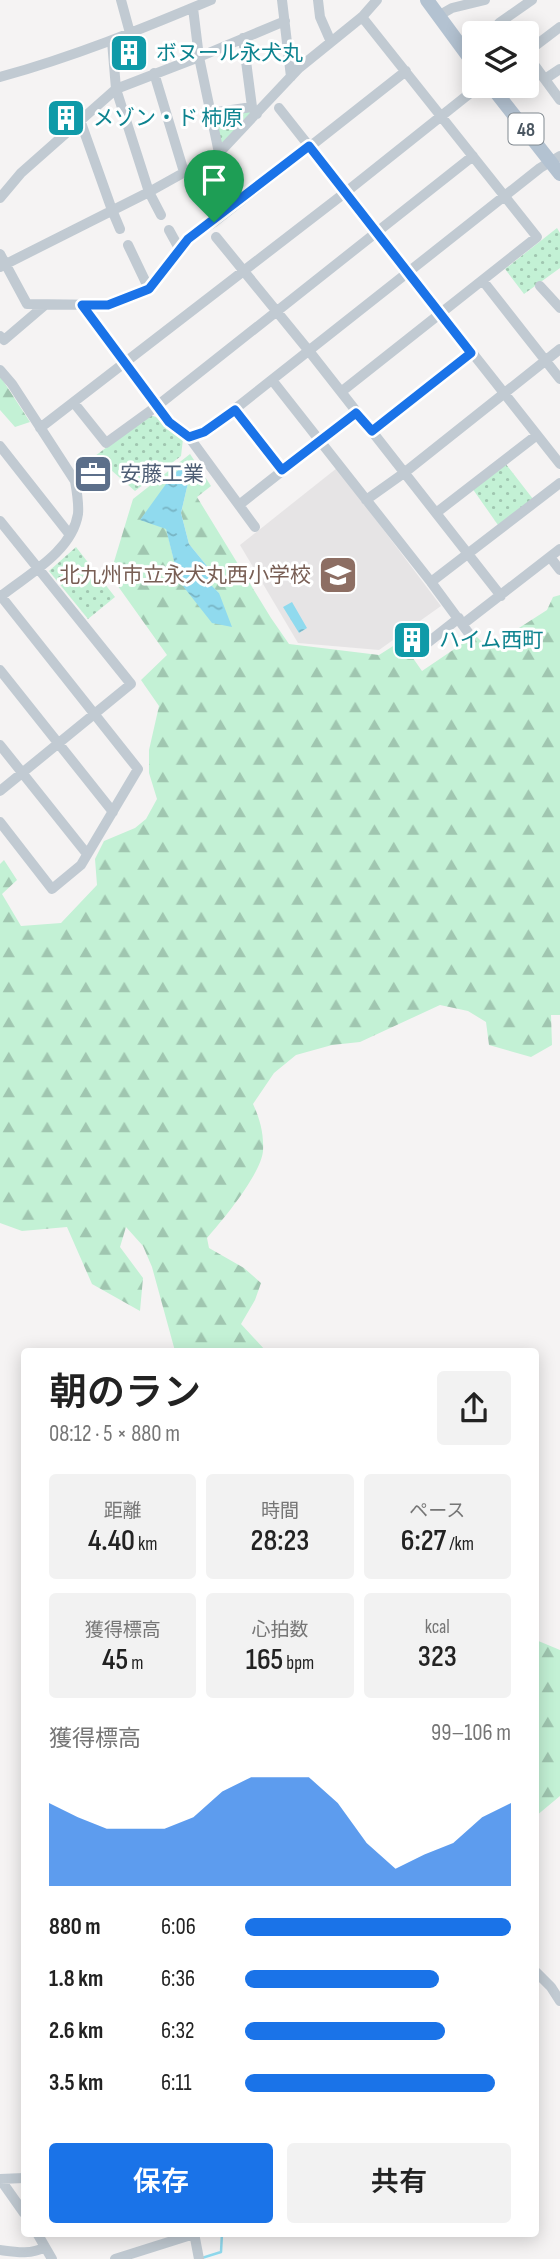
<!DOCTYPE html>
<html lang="ja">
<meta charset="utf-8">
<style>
body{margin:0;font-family:"Sofia Sans Condensed","Noto Sans JP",sans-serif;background:#f2f2f2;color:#222;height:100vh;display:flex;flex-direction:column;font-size:26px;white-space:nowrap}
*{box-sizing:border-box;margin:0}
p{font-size:23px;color:#767676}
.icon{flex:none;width:38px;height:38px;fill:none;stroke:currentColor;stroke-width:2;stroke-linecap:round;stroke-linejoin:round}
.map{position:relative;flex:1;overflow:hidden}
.drawer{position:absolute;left:21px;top:1348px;width:518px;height:889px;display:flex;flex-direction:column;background:#fff;border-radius:7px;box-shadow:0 4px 18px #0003}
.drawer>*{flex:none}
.tools{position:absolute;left:462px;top:21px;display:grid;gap:14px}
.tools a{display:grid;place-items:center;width:77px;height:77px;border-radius:7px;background:#fff;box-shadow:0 4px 18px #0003;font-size:35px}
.pin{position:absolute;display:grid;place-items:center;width:60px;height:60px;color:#fff;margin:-72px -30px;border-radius:50% 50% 50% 0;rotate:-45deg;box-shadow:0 0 7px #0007}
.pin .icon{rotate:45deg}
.round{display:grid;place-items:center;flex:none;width:74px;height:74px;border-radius:7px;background:#f2f2f2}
.summary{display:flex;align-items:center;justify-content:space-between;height:119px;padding:0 28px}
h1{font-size:38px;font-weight:600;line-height:52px}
.figures{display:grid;grid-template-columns:repeat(3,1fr);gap:10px;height:119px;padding:7px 28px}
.figures div{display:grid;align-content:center;border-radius:7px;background:#f2f2f2;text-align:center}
.figures b{font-size:30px;font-weight:600}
.figures small{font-size:19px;font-weight:400}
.figures p{font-size:19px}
.chart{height:196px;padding:14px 28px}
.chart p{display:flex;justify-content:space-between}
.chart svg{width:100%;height:126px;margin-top:7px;fill:#1a73e8;opacity:.7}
.primary-button{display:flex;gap:14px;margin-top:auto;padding:14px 28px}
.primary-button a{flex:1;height:80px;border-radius:7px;background:#1a73e8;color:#fff;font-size:28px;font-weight:600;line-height:80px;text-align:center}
.primary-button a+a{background:#f2f2f2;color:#222}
ul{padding:0 28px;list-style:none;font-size:23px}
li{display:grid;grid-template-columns:112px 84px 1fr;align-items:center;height:52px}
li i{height:18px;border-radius:9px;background:#1a73e8}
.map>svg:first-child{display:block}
.education{fill:#e6e4e5}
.grass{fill:url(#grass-dots)}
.forest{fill:url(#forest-firs);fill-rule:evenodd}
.water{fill:url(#water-ripples)}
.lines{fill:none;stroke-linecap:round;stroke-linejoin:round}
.stream{stroke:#90daee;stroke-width:2.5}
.minor{stroke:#c1cad2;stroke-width:10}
.major{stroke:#b3c2d1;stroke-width:14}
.route-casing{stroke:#fff;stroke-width:14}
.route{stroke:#1a73e8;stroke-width:9}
.labels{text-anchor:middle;stroke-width:6;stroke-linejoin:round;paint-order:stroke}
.shield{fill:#fff;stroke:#808990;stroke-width:2}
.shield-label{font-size:19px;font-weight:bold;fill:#4a5661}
.culture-label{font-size:21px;fill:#0d838f;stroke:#fff;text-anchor:start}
.service-label{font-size:21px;fill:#4e5e75;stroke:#fff;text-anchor:start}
.education-label{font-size:21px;fill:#785e54;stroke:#fff;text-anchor:end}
</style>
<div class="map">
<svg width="560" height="2259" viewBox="0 0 560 2259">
<defs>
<pattern id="grass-dots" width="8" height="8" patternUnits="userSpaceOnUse" patternTransform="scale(1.75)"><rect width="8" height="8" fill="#c3f1d5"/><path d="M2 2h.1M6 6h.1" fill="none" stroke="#a0c6b0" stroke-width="1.8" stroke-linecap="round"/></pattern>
<pattern id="forest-firs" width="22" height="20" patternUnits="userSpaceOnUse" patternTransform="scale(1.75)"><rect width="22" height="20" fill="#c3f1d5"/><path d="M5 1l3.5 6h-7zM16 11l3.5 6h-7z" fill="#a0c6b0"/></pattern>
<pattern id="water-ripples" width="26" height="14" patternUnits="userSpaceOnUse" patternTransform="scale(1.75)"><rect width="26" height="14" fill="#90daee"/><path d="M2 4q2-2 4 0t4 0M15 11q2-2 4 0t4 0" fill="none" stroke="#78b4c4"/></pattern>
</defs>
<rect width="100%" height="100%" fill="#f5f3f3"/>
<!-- education -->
<path class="education" d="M 337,468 L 441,606 L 379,650 L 298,643 L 240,545 Z"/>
<!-- grass -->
<path class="grass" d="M 250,110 L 251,115 L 221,144 L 215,116 Z
M 557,228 L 560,233 L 560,268 L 524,294 L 505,269 Z
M 150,415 L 156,417 L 183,439 L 181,456 L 135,491 L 95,456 Z
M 505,463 L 533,499 L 498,525 L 472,488 Z
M 76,547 L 115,597 L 88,619 L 49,571 Z"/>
<!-- forest -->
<path class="forest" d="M 0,376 L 30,422 L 15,427 L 0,410 Z
M 190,454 L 211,486 L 197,497 L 271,618 L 289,644 L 379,655 L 401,641 L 422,671 L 475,635 L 488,648 L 547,610 L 553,597 L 560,595 L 560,1015 L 551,1015 L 552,1045 L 531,1057 L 489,1045 L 486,1022 L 468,1011 L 440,1005 L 360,1042 L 332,1045 L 296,1055 L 274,1073 L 253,1104 C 260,1119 264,1134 263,1151 C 261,1174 223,1220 207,1238 L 209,1248 L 244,1268 L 261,1283 L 255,1300 L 241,1324 L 266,1351 L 175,1351 L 152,1267 L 143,1246 L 126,1227 L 120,1247 L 143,1278 L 140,1311 L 92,1284 L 67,1227 L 22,1231 L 0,1223 L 0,864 L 4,860 L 17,880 L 2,894 L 21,926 L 61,923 L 97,885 L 95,859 L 104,841 L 135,828 L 146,819 L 157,799 L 149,773 L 149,750 L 159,706 L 141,680 L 167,655 L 110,575 L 133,499 ZM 187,462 L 197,479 L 188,483 L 181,513 L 189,544 L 207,566 L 209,584 L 219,593 L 179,581 L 166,528 L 141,519 Z
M 536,1640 L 560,1650 L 560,1796 L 536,1816 Z"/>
<!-- water -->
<path class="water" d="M 187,462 L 198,479 L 188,483 L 181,513 L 189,544 L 207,566 L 209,583 L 219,593 L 232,627 L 212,623 L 179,581 L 166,529 L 140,520 L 171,477 Z
M 292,602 L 307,628 L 299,633 L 283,607 Z"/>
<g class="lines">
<!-- stream -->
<path class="stream" d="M 202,2258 L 221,2252 L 222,2233"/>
<!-- minor -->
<path class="minor" d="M 121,0 L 130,33
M 282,0 L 291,77
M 318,0 L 320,17 L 331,42
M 193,8 L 199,57 L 219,153 L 214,222
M 438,16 L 452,8 L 485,0
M 499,23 L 532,0
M 243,38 L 252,107 L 257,114
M 112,41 L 116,89 L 149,192 L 161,215
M 527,52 L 560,27
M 527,55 L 560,100
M 154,73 L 184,172
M 0,77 C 73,57 142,29 211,0
M 545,79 L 560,69
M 279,108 L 560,464
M 211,113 L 252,107
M 80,120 L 112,210 L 120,229
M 0,198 L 21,173 L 116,89 L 199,57 L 285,21
M 169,230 L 180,250
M 216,237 L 309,351 L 501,596
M 128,245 L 149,289
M 0,254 L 27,304 L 108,305 L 149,289 L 188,239 L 214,222 L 406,71
M 0,267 L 149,192 L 219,153 L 299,68 L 362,17 L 377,0
M 483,281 L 560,379
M 540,286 L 560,308
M 82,305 L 169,422 L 189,437 L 203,432 L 235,409 L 540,168 L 560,156
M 0,336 L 4,340 L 45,305
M 0,370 L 12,384 L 75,481 C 77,492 79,503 78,514 C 72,552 27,575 0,597
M 272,380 L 431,582 L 470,635
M 341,392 L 537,237 L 362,17
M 74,403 L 106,443 L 157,406 L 473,156
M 235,409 L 282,470
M 40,428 L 346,192 L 479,86
M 372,431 L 471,353
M 189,437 L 255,527
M 0,446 L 70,535
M 366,500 L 404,473 L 560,349
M 239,505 L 356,413
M 436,513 L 537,435
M 0,521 L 131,684 L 0,791
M 550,557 L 560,570
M 431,582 L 560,483
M 0,595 L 138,769 L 81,865 L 52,889 L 0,822
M 463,624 L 560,549
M 426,644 L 459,618
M 0,670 L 113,812
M 0,745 L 87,854
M 536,1972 L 551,1987 L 560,2001
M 0,2179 L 24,2213
M 0,2179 L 24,2178
M 37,2233 L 52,2259
M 194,2233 L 199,2259
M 0,2250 C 15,2252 31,2255 45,2247
M 115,2259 L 194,2234"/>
<!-- major -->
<path class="major" d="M 427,0 L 474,64
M 491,86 L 560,174"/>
</g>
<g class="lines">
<!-- route casing -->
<g class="route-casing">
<path id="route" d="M 309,146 L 471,353 L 372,431 L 356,413 L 282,470 L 235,410 L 204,432 L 189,437 L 169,422 L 82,305 L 108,305 L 149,289 L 188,239 Z"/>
</g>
<!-- route -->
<use href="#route" class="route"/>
</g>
<!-- icons -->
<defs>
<g id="building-square" transform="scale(2.0125)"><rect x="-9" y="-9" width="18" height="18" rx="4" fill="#0f9aa8" stroke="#fff"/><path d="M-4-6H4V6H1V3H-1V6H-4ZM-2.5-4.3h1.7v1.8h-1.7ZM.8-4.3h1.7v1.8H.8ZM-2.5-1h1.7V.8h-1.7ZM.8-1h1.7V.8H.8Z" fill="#fff"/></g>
<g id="office-square" transform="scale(2.0125)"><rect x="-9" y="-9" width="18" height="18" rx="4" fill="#5c6f8a" stroke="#fff"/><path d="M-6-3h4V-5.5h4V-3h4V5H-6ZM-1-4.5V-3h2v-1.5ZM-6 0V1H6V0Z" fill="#fff"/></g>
<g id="school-square" transform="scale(2.0125)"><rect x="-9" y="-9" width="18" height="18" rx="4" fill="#8d6e63" stroke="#fff"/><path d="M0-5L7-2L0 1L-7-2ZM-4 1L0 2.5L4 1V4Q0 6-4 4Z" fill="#fff"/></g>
</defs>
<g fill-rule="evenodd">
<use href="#building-square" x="129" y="53"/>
<use href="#building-square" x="66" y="118"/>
<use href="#office-square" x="93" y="474"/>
<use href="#school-square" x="338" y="575"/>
<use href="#building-square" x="412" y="640"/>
</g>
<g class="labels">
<!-- shield labels -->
<rect class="shield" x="508.5" y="113.5" width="35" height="31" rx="5"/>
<g class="shield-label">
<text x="526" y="136">48</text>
</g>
<!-- culture labels -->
<g class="culture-label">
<text x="156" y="60">ボヌール永犬丸</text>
<text x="93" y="125">メゾン・ド 柿原</text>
<text x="439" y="647">ハイム西町</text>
</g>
<!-- service labels -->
<g class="service-label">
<text x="120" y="481">安藤工業</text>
</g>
<!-- education labels -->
<g class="education-label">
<text x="311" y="582">北九州市立永犬丸西小学校</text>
</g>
</g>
</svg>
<div class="tools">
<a><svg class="icon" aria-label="layers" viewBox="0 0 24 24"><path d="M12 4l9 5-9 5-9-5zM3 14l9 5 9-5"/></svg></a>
</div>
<div class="pin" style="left:214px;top:222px;background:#1e9e55"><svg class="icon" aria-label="arrive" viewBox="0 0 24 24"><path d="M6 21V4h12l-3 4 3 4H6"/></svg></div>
<section class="drawer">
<div class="summary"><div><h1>朝のラン</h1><p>08:12 · 5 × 880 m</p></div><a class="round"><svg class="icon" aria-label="share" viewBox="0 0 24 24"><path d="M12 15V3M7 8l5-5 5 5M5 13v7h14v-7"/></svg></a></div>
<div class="figures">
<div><p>距離</p><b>4.40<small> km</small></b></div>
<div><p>時間</p><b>28:23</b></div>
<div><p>ペース</p><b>6:27<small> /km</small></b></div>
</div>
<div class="figures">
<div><p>獲得標高</p><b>45<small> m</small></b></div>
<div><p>心拍数</p><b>165<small> bpm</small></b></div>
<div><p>kcal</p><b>323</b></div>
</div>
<div class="chart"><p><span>獲得標高</span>99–106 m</p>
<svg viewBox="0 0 160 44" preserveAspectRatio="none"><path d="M0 44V15L10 20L20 24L30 24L40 24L50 20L60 11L70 6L80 6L90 6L100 15L110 29L120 38L130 33L140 29L150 20L160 15V44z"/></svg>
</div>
<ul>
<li><b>880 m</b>6:06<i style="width:100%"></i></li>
<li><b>1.8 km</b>6:36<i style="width:73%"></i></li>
<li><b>2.6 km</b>6:32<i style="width:75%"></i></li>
<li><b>3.5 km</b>6:11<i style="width:94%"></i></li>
</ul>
<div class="primary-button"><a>保存</a><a>共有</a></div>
</section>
</div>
